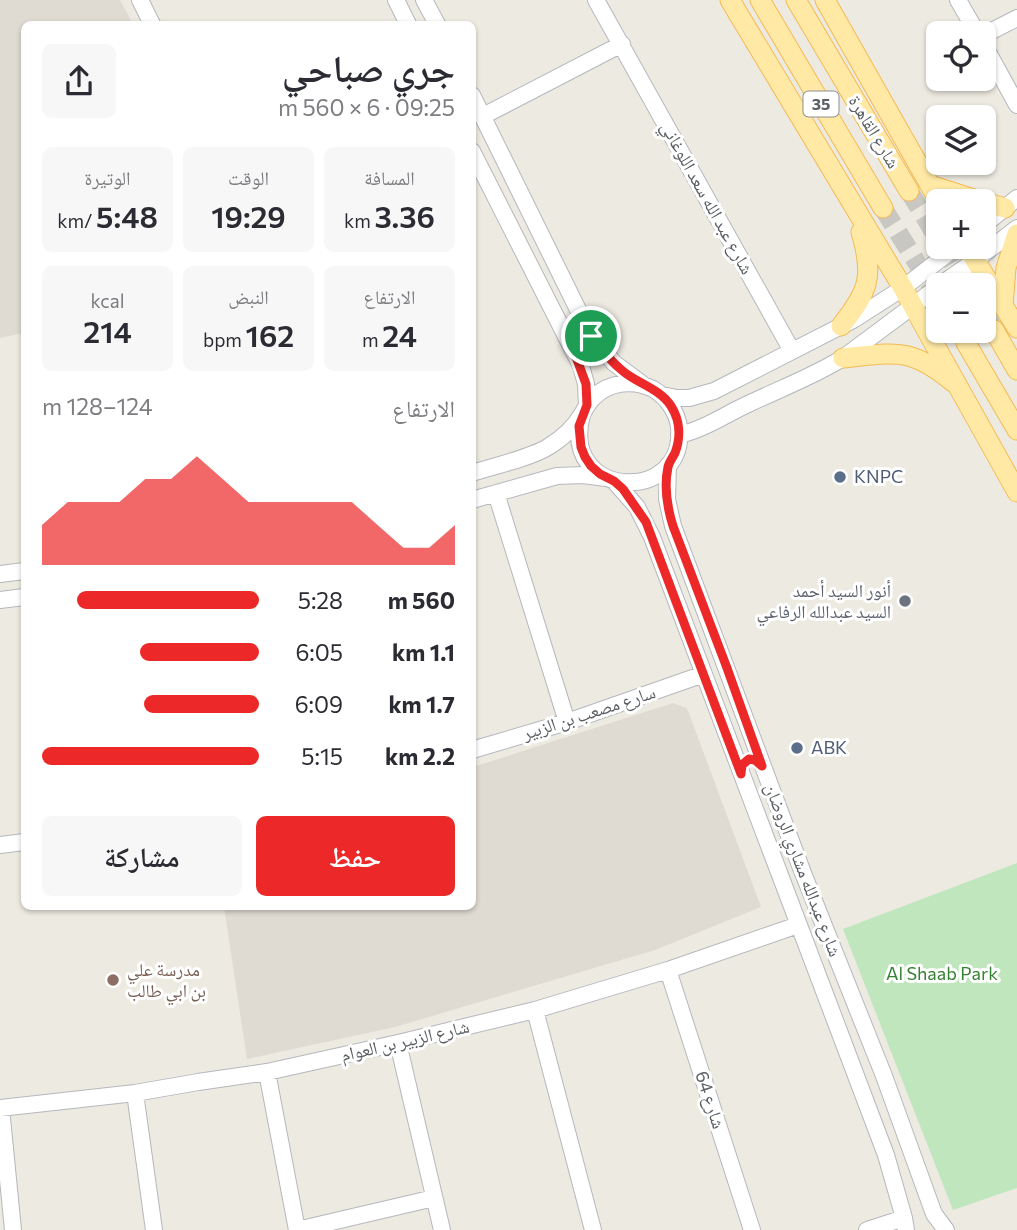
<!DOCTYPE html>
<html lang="ar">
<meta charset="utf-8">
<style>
body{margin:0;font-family:Commissioner,"Noto Naskh Arabic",sans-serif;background:#f7f7f7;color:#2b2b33;direction:rtl;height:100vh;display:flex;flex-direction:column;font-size:26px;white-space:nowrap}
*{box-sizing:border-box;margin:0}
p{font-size:23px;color:#7c7c81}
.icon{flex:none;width:38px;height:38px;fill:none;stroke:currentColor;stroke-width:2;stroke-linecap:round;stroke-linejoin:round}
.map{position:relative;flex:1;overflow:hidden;direction:ltr}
.details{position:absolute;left:21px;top:21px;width:455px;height:889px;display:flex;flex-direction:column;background:#fff;border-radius:10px;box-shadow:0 2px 5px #0004;direction:rtl}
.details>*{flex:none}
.fabs{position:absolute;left:926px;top:21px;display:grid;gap:14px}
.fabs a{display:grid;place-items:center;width:70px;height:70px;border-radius:10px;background:#fff;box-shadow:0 2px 5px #0004;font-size:35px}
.pin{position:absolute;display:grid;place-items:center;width:60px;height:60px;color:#fff;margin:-30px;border:4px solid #fff;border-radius:50%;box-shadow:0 2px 7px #0007}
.round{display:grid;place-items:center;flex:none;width:74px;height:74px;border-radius:10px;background:#f7f7f7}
.headline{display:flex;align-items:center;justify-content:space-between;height:119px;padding:0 21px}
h1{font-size:38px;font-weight:600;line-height:52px}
.stats{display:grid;grid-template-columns:repeat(3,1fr);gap:10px;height:119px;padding:7px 21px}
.stats div{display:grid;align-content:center;border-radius:10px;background:#f7f7f7;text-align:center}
.stats b{font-size:30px;font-weight:600}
.stats small{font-size:19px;font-weight:400}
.stats p{font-size:19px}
.chart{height:196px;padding:14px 21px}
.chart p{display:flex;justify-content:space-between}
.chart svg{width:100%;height:126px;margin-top:7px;fill:#ed2829;opacity:.7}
.action{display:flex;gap:14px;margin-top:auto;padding:14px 21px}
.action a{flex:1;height:80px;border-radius:10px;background:#ed2829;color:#fff;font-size:28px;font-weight:600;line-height:80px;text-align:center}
.action a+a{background:#f7f7f7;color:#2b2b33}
ul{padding:0 21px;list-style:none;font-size:23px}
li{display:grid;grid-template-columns:112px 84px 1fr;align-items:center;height:52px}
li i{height:18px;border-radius:9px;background:#ed2829}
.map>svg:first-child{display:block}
.education{fill:#dfdbd2}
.green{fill:#c0e6bd}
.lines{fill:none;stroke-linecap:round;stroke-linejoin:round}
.major-tunnel{stroke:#c8c7c2;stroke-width:19;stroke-dasharray:19 10;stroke-linecap:butt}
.minor-casing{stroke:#b4b8bd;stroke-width:18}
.major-casing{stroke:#f4ba54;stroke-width:21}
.minor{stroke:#fff;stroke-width:16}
.major{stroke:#ffe9a5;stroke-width:19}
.route-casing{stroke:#fff;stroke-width:14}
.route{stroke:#ed2829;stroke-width:9}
.service-dot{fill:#5c6f8a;stroke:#fff;stroke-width:2.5}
.worship-dot{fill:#6b7280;stroke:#fff;stroke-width:2.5}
.education-dot{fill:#8d6e63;stroke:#fff;stroke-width:2.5}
.labels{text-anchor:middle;stroke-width:6;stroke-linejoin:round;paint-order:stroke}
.shield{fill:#fff;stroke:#8c8f92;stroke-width:2}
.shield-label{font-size:16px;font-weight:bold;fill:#5a5f63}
.street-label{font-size:18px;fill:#5a5f63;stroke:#fff}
.service-label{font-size:18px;fill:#4e5e75;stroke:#fff;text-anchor:start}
.worship-label{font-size:18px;fill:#5b616d;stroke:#fff;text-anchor:end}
.education-label{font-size:18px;fill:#785e54;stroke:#fff;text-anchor:start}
.park-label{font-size:18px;fill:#348232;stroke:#fff}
</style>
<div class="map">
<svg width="1017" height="1230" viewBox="0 0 1017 1230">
<rect width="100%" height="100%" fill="#edeae1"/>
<!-- education -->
<path class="education" d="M 0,0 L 120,0 L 133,24 L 24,24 L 24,333 L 0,338 Z
M 673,703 L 687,708 L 761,907 L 655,950 L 395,1027 L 247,1059 L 224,907 L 472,906 L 473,767 Z"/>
<!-- green -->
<path class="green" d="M 1017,863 L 1017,1188 L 953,1210 L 843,929 Z"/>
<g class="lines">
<!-- major-tunnel -->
<path class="major-tunnel" d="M 909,191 L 938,239
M 883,208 L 938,297
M 943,247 L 966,285
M 984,313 L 994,330"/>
<!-- minor casing -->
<g class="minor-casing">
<path id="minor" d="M 140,0 L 152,24
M 396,0 L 408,24
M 424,0 L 437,24
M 596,0 L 792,351
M 958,0 L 977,33
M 984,35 L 1017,18
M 984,45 L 1017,105
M 472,95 L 591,336 L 614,363 L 642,384
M 483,116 L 622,44
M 472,151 L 581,366 L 586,384 L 587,406
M 984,225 L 1017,198
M 940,285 L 976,260 L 1017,228
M 662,395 L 677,398 L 689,398 L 714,391 L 853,320 L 903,288 L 956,247
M 679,435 C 702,430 723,416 744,406 C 777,390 812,377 843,358 L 938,287
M 668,465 L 667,499 L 673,526 L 803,873 L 884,1076 L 934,1214 L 946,1230
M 472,473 C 494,466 530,458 548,447 C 561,439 574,428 582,414 C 586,408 588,402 594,397 C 609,382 634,379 653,389 C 667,397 677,412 679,427 C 687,505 559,500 582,415
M 614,481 L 637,507 L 652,537 L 886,1155 L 904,1218 L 906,1230
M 496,493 L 567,722
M 472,500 L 557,476 L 583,475 L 606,478
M 0,574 L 24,571
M 0,600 L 24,597
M 472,750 L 567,722 L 704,674
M 0,845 L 24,842
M 668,970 L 752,1230
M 535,1010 L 593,1230
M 398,1043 L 442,1230
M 267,1072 L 297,1230
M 135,1093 L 154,1230
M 0,1108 L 135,1093 L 198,1082 L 267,1072 L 398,1043 L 535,1010 L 668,970 L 798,925
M 1,1108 L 13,1230
M 297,1230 L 434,1198
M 867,1230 L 904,1218"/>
</g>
<!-- major casing -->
<g class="major-casing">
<path id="major" d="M 730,0 L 903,288 L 1017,492
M 760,0 L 883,208
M 796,0 L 909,191
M 825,0 L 939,201
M 930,185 L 980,201
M 984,202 L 1005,208
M 967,247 L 1017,328
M 1003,306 L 1006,268 L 1017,234
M 841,326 C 869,291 874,276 861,232
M 994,330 L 1017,370
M 966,343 L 1017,430
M 843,358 C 894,353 909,346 953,382"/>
</g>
<!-- minor -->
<use href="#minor" class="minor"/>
<!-- major -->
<use href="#major" class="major"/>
</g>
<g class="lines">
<!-- route casing -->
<g class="route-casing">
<path id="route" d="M 591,336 C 601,349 611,362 624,372 C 639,384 660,389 671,406 C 680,420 681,437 675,453 C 673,457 669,462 668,467 C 664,486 667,507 673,526 L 727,668 L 762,766 L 755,760 L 749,759 L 742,765 L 741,774 L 646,522 L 623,489 L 614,481 L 600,474 L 591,466 L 585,457 L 581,447 L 579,426 L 587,405 L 586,384 L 572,346 C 582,351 589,347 591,336 Z"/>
</g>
<!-- route -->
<use href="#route" class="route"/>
</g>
<!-- markers -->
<g class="service-dot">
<circle cx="840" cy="477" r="7"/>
<circle cx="797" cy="748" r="7"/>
</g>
<circle class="worship-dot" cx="905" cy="601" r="7"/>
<circle class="education-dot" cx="113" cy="980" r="7"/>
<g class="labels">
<!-- shield labels -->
<rect class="shield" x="803.5" y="91.5" width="35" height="25" rx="5"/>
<g class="shield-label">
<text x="821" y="110">35</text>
</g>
<!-- street labels -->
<g class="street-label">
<text transform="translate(874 132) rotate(59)" y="6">شارع القاهرة</text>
<text transform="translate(707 198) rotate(61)" y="6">شارع عبد الله سعد اللوغاني</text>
<text transform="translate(589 713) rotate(-18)" y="6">سارع مصعب بن الزبير</text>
<text transform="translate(803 870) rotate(69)" y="6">شارع عبدالله مشاري الروضان</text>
<text transform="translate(405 1041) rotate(-13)" y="6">شارع الزبير بن العوام</text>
<text transform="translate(710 1100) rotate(72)" y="6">شارع 64</text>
</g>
<!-- service labels -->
<g class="service-label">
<text x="854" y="483">KNPC</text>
<text x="811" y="754">ABK</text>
</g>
<!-- worship labels -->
<g class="worship-label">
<text x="891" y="597">أنور السيد أحمد<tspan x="891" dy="21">السيد عبدالله الرفاعي</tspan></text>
</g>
<!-- education labels -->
<g class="education-label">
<text x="127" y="976">مدرسة علي<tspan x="127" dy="21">بن ابي طالب</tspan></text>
</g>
<!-- park labels -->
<g class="park-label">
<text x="942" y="980">Al Shaab Park</text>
</g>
</g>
</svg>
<div class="fabs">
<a><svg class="icon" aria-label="locate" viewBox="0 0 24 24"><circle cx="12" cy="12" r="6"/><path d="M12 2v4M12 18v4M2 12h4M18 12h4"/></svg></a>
<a><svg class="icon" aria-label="layers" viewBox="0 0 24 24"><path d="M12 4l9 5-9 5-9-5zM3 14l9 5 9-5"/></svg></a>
<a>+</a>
<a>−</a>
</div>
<div class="pin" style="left:591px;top:336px;background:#1e9e55"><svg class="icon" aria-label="arrive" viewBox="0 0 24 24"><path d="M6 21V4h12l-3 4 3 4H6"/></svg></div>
<section class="details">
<div class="headline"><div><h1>جري صباحي</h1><p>09:25 · 6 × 560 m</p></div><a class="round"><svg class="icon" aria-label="share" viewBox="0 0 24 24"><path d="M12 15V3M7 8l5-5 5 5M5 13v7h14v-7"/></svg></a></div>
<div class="stats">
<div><p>المسافة</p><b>3.36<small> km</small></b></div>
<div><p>الوقت</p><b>19:29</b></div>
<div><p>الوتيرة</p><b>5:48<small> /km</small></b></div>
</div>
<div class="stats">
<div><p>الارتفاع</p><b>24<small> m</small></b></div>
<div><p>النبض</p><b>162<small> bpm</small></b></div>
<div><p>kcal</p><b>214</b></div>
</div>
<div class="chart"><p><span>الارتفاع</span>124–128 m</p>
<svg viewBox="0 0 160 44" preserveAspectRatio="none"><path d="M0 44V30L10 22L20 22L30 22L40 14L50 14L60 6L70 14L80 22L90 22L100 22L110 22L120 22L130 30L140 38L150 38L160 30V44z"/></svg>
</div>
<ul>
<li><b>560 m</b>5:28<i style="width:84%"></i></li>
<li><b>1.1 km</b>6:05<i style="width:55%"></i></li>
<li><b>1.7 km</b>6:09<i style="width:53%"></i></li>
<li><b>2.2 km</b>5:15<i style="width:100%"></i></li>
</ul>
<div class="action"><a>حفظ</a><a>مشاركة</a></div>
</section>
</div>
